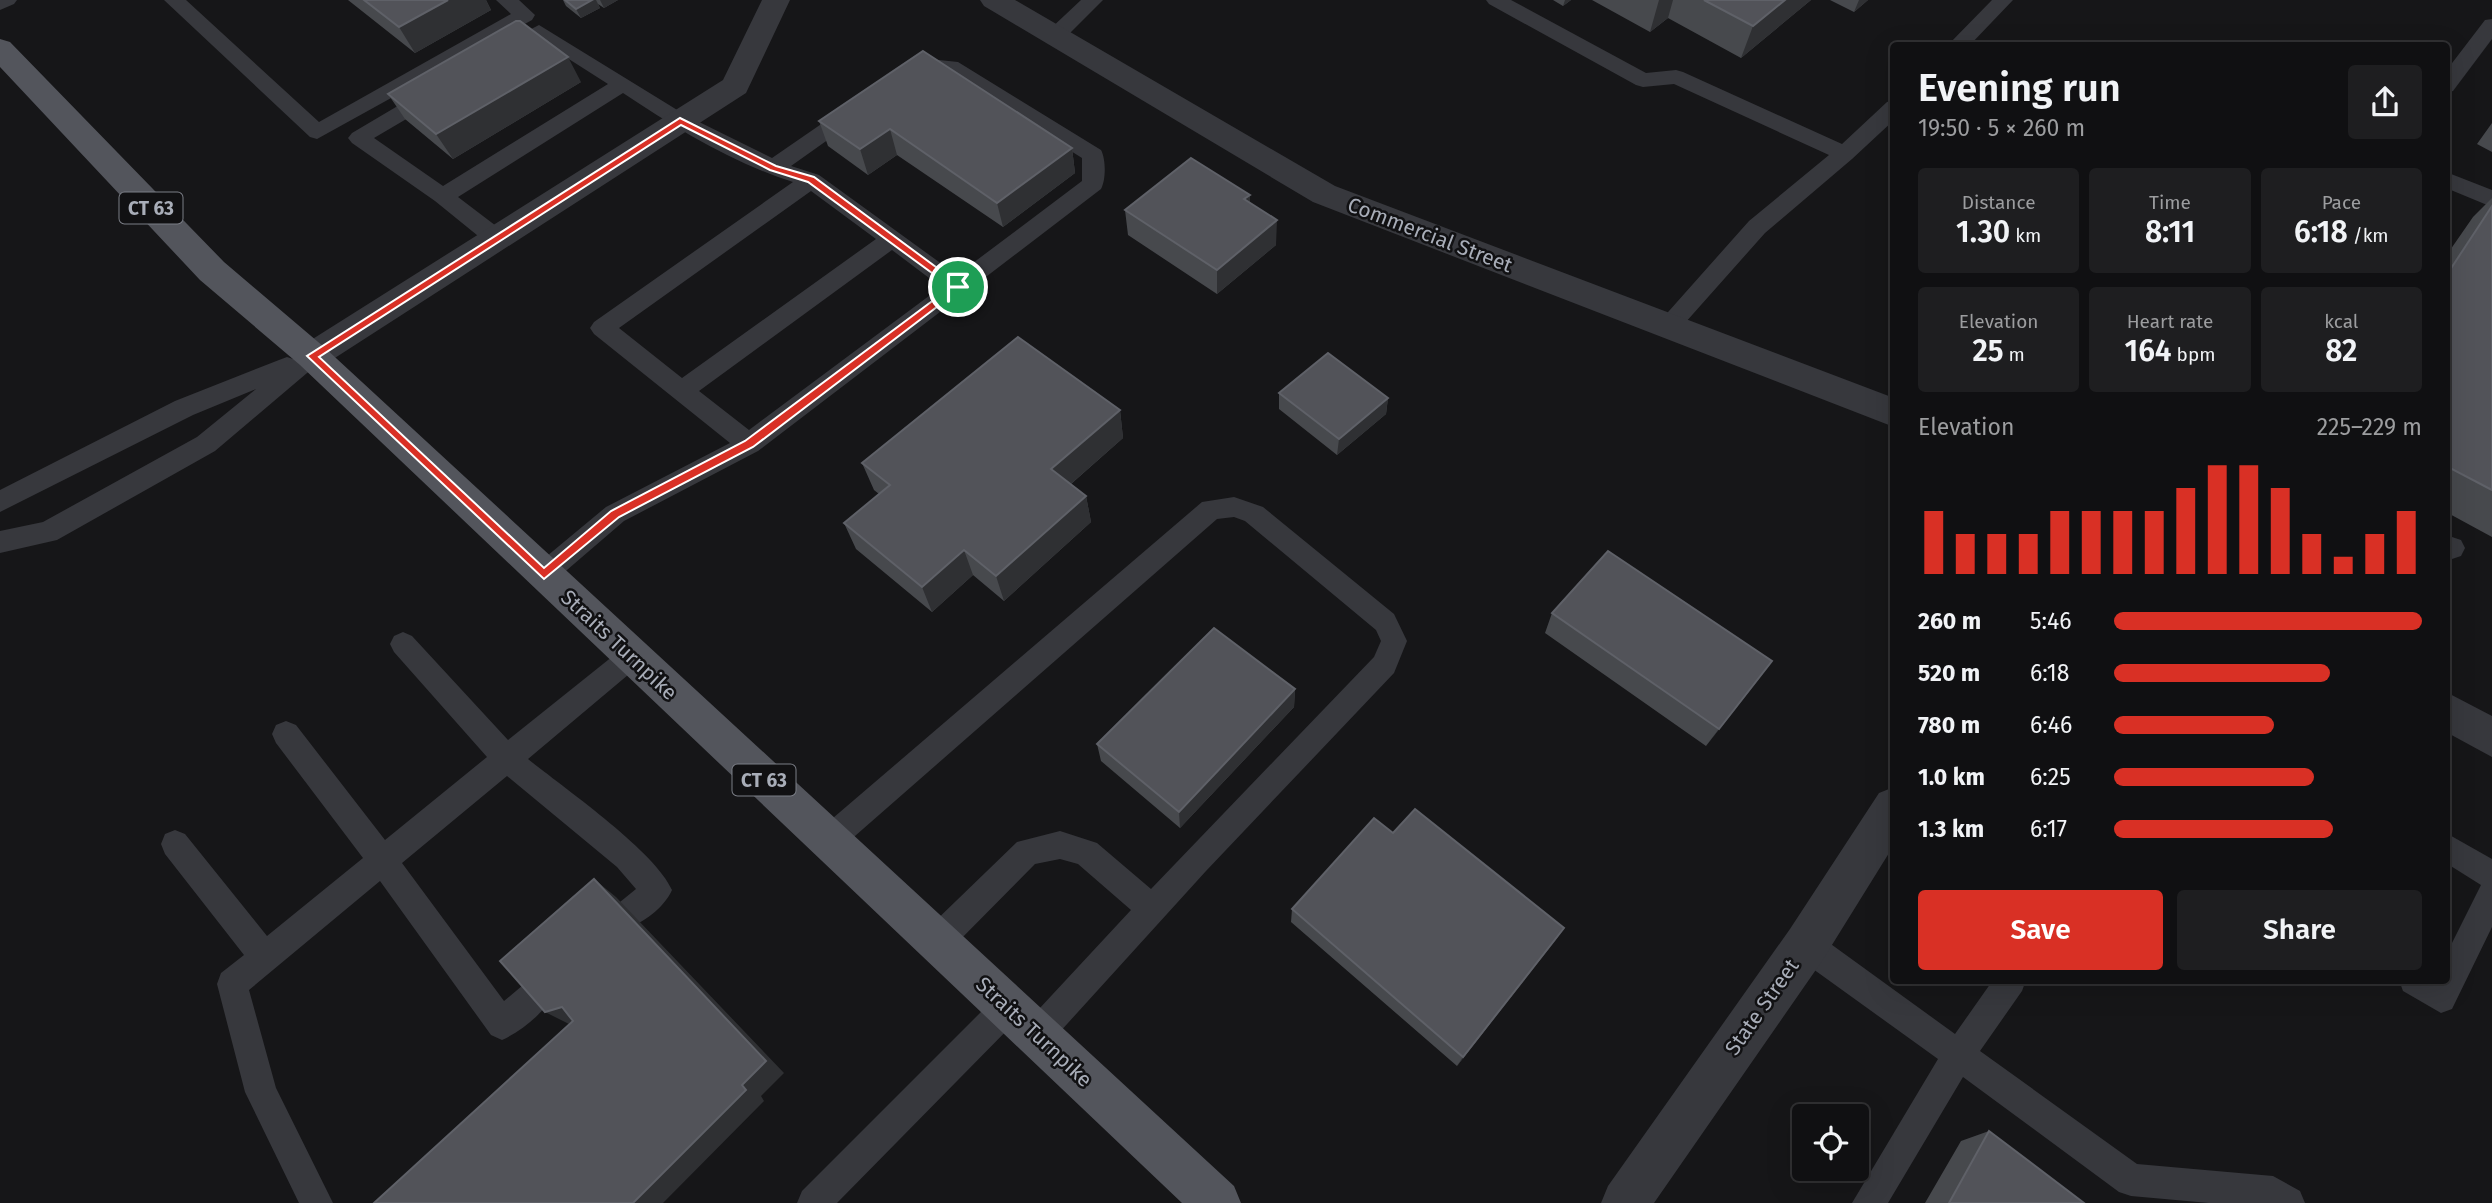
<!DOCTYPE html>
<meta charset="utf-8">
<style>
body{margin:0;font-family:"Fira Sans",sans-serif;background:#1e1e20;color:#f1f3f6;height:100vh;display:flex;flex-direction:column;font-size:26px;white-space:nowrap}
*{box-sizing:border-box;margin:0}
p{font-size:23px;color:#9c9d9f}
.icon{flex:none;width:38px;height:38px;fill:none;stroke:currentColor;stroke-width:2;stroke-linecap:round;stroke-linejoin:round}
.map{position:relative;flex:1;overflow:hidden}
.sheet{position:absolute;left:1890px;top:42px;width:560px;height:942px;display:flex;flex-direction:column;background:#101012;border-radius:7px;box-shadow:0 7px 28px #0002,0 0 0 2px #303032}
.sheet>*{flex:none}
.controls{position:absolute;left:1792px;top:1104px;display:grid;gap:14px}
.controls a{display:grid;place-items:center;width:77px;height:77px;border-radius:7px;background:#101012;box-shadow:0 7px 28px #0002,0 0 0 2px #303032;font-size:35px}
.pin{position:absolute;display:grid;place-items:center;width:60px;height:60px;color:#fff;margin:-30px;border:4px solid #fff;border-radius:50%;box-shadow:0 2px 7px #0007}
.round{display:grid;place-items:center;flex:none;width:74px;height:74px;border-radius:7px;background:#1e1e20}
.head{display:flex;align-items:center;justify-content:space-between;height:119px;padding:0 28px}
h1{font-size:38px;font-weight:600;line-height:52px}
.figures{display:grid;grid-template-columns:repeat(3,1fr);gap:10px;height:119px;padding:7px 28px}
.figures div{display:grid;align-content:center;border-radius:7px;background:#1e1e20;text-align:center}
.figures b{font-size:30px;font-weight:600}
.figures small{font-size:19px;font-weight:400}
.figures p{font-size:19px}
.chart{height:196px;padding:14px 28px}
.chart p{display:flex;justify-content:space-between}
.chart svg{width:100%;height:126px;margin-top:7px;stroke:#d93025;stroke-width:6}
.primary-button{display:flex;gap:14px;margin-top:auto;padding:14px 28px}
.primary-button a{flex:1;height:80px;border-radius:7px;background:#d93025;color:#fff;font-size:28px;font-weight:600;line-height:80px;text-align:center}
.primary-button a+a{background:#1e1e20;color:#f1f3f6}
ul{padding:0 28px;list-style:none;font-size:23px}
li{display:grid;grid-template-columns:112px 84px 1fr;align-items:center;height:52px}
li i{height:18px;border-radius:9px;background:#d93025}
.map>svg:first-child{display:block}
.lines{fill:none;stroke-linecap:round;stroke-linejoin:round}
.lane{fill:#37383d;fill-rule:evenodd}
.street{fill:#37383d;fill-rule:evenodd}
.primary{fill:#53555c;fill-rule:evenodd}
.wall{fill:#47494d}
.shaded-wall{fill:#2f3033}
.building{fill:#525359;stroke:#5f6168;stroke-width:2}
.route{fill:#d93025;stroke:#fff;stroke-width:2;fill-rule:evenodd}
.labels{text-anchor:middle;stroke-width:5;stroke-linejoin:round;paint-order:stroke}
.shield{fill:#111113;stroke:#7b7e86;stroke-width:2}
.shield-label{font-size:19px;font-weight:bold;fill:#a8adb8}
.street-label{font-size:21px;fill:#a8adb8;stroke:#111113}
</style>
<div class="map">
<svg width="2492" height="1203" viewBox="0 0 2492 1203">
<rect width="100%" height="100%" fill="#161618"/>
<g class="lines">
<!-- lane -->
<path class="lane" d="M 0,0 L 17,0 L 14,4 L 0,10 Z
M 164,0 L 186,0 L 319,122 L 511,14 L 496,0 L 519,0 L 535,15 L 532,20 L 317,139 L 310,137 Z
M 1081,0 L 1103,0 L 1062,41 L 1048,41 L 1045,36 L 1048,31 Z
M 1486,0 L 1511,0 L 1646,73 L 1676,70 L 1683,72 L 1842,144 L 1887,102 L 1894,100 L 1894,120 L 1852,159 L 1765,233 L 1677,332 L 1669,335 L 1661,332 L 1657,326 L 1661,320 L 1749,221 L 1829,155 L 1674,84 L 1643,87 L 1636,85 L 1489,4 Z
M 1992,0 L 2013,0 L 1969,46 L 1947,46 Z
M 2492,19 L 2492,39 L 2453,91 L 2446,93 L 2446,71 L 2485,20 Z
M 539,25 L 687,116 L 772,158 L 846,107 L 860,107 L 863,112 L 860,117 L 791,166 L 819,175 L 957,275 L 1082,181 L 1082,158 L 947,73 C 934,73 914,77 906,75 L 903,70 L 913,60 L 920,58 L 958,62 L 1101,150 C 1106,159 1106,180 1101,189 L 758,451 L 624,521 L 553,582 L 544,585 L 535,582 L 531,574 L 535,566 L 606,507 L 730,443 L 594,334 L 590,328 L 594,322 L 793,182 C 732,163 676,128 623,93 L 458,197 L 504,232 L 507,238 L 504,244 L 496,246 L 488,244 L 435,201 L 352,143 L 348,138 L 352,133 L 423,91 L 437,91 L 440,96 L 437,101 L 374,138 L 443,186 L 608,84 L 539,40 L 512,56 L 498,56 L 495,51 L 498,46 ZM 811,191 L 876,239 L 682,378 L 619,328 ZM 892,250 L 941,287 L 749,430 L 699,391 Z
M 2446,172 L 2492,190 L 2492,207 L 2446,188 Z
M 312,347 L 320,350 L 324,356 L 320,362 L 215,451 L 57,540 L 0,553 L 0,531 L 43,522 L 197,437 L 256,389 L 193,415 L 0,512 L 0,490 L 175,401 L 279,360 L 287,357 L 293,359 Z
M 1234,497 L 1263,507 L 1394,614 L 1407,641 L 1394,673 L 1206,871 L 1048,1045 L 1037,1050 L 1026,1045 L 1021,1034 L 1026,1023 L 1131,910 L 1078,864 L 1060,859 L 1035,864 L 948,952 L 937,956 L 926,952 L 922,941 L 926,930 L 1017,842 L 1060,831 L 1097,843 L 1151,889 L 1374,657 L 1381,641 L 1376,630 L 1245,521 L 1234,517 L 1217,519 L 839,850 L 829,854 L 819,850 L 815,840 L 819,830 L 1202,502 Z
M 2446,535 L 2461,540 L 2465,548 L 2461,556 L 2452,559 L 2446,557 Z
M 403,632 L 412,636 L 508,740 L 623,648 L 632,644 L 641,648 L 645,656 L 641,664 L 528,759 C 564,788 655,851 672,890 C 665,906 647,920 631,927 L 620,922 L 616,912 L 620,902 L 636,889 L 617,867 L 507,776 L 402,863 L 504,1001 L 529,980 L 540,976 L 551,980 L 555,991 C 547,1011 522,1031 502,1040 L 491,1035 L 380,881 L 249,990 L 276,1088 L 333,1203 L 299,1203 L 245,1092 L 217,984 L 221,973 L 244,955 L 165,854 L 161,844 L 165,834 L 175,830 L 185,834 L 267,936 L 363,858 L 276,743 L 272,734 L 276,725 L 286,721 L 296,725 L 385,840 L 487,757 L 394,652 L 390,644 L 394,636 Z
M 2446,833 L 2492,859 L 2492,927 L 2452,1009 L 2441,1013 L 2403,991 L 2399,980 L 2446,980 L 2446,955 L 2481,885 L 2446,863 Z
M 1806,930 L 1817,934 L 1955,1034 L 1993,980 L 2026,980 L 2022,991 L 1980,1051 L 2137,1164 L 2273,1176 L 2300,1191 L 2305,1203 L 2209,1203 L 2131,1196 L 2119,1192 L 1963,1077 L 1888,1203 L 1852,1203 L 1938,1059 L 1795,956 L 1791,945 L 1795,934 Z
M 1008,992 L 1019,996 L 1023,1007 L 1019,1018 L 837,1203 L 797,1203 L 802,1191 L 997,996 Z"/>
<!-- street -->
<path class="street" d="M 762,0 L 790,0 L 746,93 L 324,365 L 312,369 L 300,365 L 295,356 L 300,347 L 723,80 Z
M 980,0 L 1015,0 L 1335,186 L 1894,398 L 1894,427 L 1313,202 L 984,6 Z
M 2446,692 L 2492,716 L 2492,757 L 2446,732 Z
M 1894,787 L 1894,845 L 1822,961 L 1654,1203 L 1601,1203 L 1608,1186 L 1790,929 L 1879,793 Z"/>
<!-- primary -->
<path class="primary" d="M 0,39 L 10,42 L 224,262 L 324,347 L 1234,1186 L 1241,1203 L 1182,1203 L 300,365 L 200,280 L 0,67 Z"/>
</g>
<!-- wall -->
<path class="wall" d="M 348,0 L 486,0 L 491,10 L 415,53 Z
M 563,0 L 618,0 L 604,8 L 598,4 L 600,8 L 581,18 L 566,6 Z
M 1553,0 L 1571,0 L 1563,6 Z
M 1592,0 L 1811,0 L 1741,58 L 1668,18 L 1650,32 Z
M 1830,0 L 1868,0 L 1854,12 Z
M 581,82 L 453,159 L 405,119 L 388,94 Z
M 819,121 L 1072,148 L 1075,173 L 1003,227 L 897,155 L 868,175 L 828,146 Z
M 2492,123 L 2492,152 L 2477,144 Z
M 2492,198 L 2492,537 L 2446,512 L 2446,256 L 2473,217 Z
M 1250,203 L 1276,245 L 1217,294 L 1128,235 L 1125,210 Z
M 1279,393 L 1388,398 L 1386,414 L 1337,455 L 1279,409 Z
M 1120,410 L 1123,438 L 1071,484 L 1086,496 L 1091,522 L 1004,601 L 973,575 L 932,612 L 856,549 L 844,523 L 879,494 L 874,490 L 862,463 Z
M 1552,613 L 1772,661 L 1706,746 L 1545,633 Z
M 1295,689 L 1294,707 L 1180,828 L 1101,761 L 1097,744 Z
M 1292,909 L 1564,928 L 1457,1066 L 1291,922 Z
M 1989,1131 L 2084,1203 L 1925,1203 L 1961,1141 Z"/>
<!-- shaded-wall -->
<path class="shaded-wall" d="M 448,0 L 486,0 L 491,10 L 415,53 L 399,27 Z
M 592,0 L 596,0 L 600,8 L 581,18 L 576,9 Z
M 600,0 L 618,0 L 604,8 Z
M 1565,0 L 1571,0 L 1563,6 Z
M 1659,0 L 1673,0 L 1668,18 L 1650,32 Z
M 1785,0 L 1811,0 L 1741,58 L 1753,26 Z
M 1859,0 L 1868,0 L 1854,12 Z
M 568,57 L 581,82 L 453,159 L 436,134 Z
M 890,129 L 897,155 L 868,175 L 860,149 Z
M 1072,148 L 1075,173 L 1003,227 L 997,203 Z
M 1250,195 L 1250,219 L 1244,199 Z
M 1277,220 L 1276,245 L 1217,294 L 1217,270 Z
M 1388,398 L 1386,414 L 1337,455 L 1339,439 Z
M 1120,410 L 1123,438 L 1057,496 L 1051,469 Z
M 1086,496 L 1091,522 L 1004,601 L 996,576 Z
M 964,550 L 973,575 L 932,612 L 922,587 Z
M 1772,661 L 1758,680 L 1706,746 L 1719,729 Z
M 1295,689 L 1294,707 L 1180,828 L 1179,812 Z
M 594,879 L 616,897 L 784,1073 L 761,1096 L 764,1101 L 663,1203 L 633,1203 L 742,1085 Z
M 1564,928 L 1555,941 L 1457,1066 L 1463,1057 Z
M 562,1007 L 587,1021 L 571,1025 L 545,1012 Z"/>
<!-- building -->
<path class="building" d="M 364,0 L 448,0 L 399,27 Z
M 565,0 L 592,0 L 576,9 Z
M 1704,0 L 1785,0 L 1753,26 Z
M 516,21 L 520,21 L 568,57 L 436,134 L 388,94 Z
M 923,51 L 1072,148 L 997,203 L 890,129 L 860,149 L 819,121 Z
M 1191,158 L 1250,195 L 1244,199 L 1277,220 L 1217,270 L 1125,210 Z
M 2492,206 L 2492,490 L 2446,466 L 2446,276 Z
M 1018,337 L 1120,410 L 1051,469 L 1086,496 L 996,576 L 964,550 L 922,587 L 844,523 L 890,485 L 862,463 Z
M 1328,353 L 1388,398 L 1339,439 L 1279,393 Z
M 1608,551 L 1772,661 L 1719,729 L 1552,613 Z
M 1214,628 L 1295,689 L 1179,812 L 1097,744 Z
M 1415,809 L 1564,928 L 1463,1057 L 1292,909 L 1374,818 L 1393,833 Z
M 594,879 L 766,1061 L 742,1085 L 746,1090 L 633,1203 L 374,1203 L 573,1021 L 562,1007 L 545,1012 L 500,961 Z
M 1989,1131 L 2084,1203 L 1949,1203 Z"/>
<!-- route -->
<path class="route" d="M 680,118 L 776,166 L 814,177 L 963,287 L 753,447 L 619,517 L 544,579 L 307,356 ZM 681,125 L 770,170 L 808,182 L 951,287 L 745,441 L 611,511 L 544,568 L 319,357 Z"/>
<g class="labels">
<!-- shield labels -->
<g class="shield">
<rect x="119.5" y="192.5" width="63" height="31" rx="5"/>
<rect x="732.5" y="764.5" width="63" height="31" rx="5"/>
</g>
<g class="shield-label">
<text x="151" y="215">CT 63</text>
<text x="764" y="787">CT 63</text>
</g>
<!-- street labels -->
<g class="street-label">
<text transform="translate(1430 235) rotate(21)" y="7">Commercial Street</text>
<text transform="translate(619 645) rotate(43)" y="7">Straits Turnpike</text>
<text transform="translate(1762 1007) rotate(-55)" y="7">State Street</text>
<text transform="translate(1034 1032) rotate(43)" y="7">Straits Turnpike</text>
</g>
</g>
</svg>
<div class="controls">
<a><svg class="icon" aria-label="locate" viewBox="0 0 24 24"><circle cx="12" cy="12" r="6"/><path d="M12 2v4M12 18v4M2 12h4M18 12h4"/></svg></a>
</div>
<div class="pin" style="left:958px;top:287px;background:#1e9e55"><svg class="icon" aria-label="arrive" viewBox="0 0 24 24"><path d="M6 21V4h12l-3 4 3 4H6"/></svg></div>
<section class="sheet">
<div class="head"><div><h1>Evening run</h1><p>19:50 · 5 × 260 m</p></div><a class="round"><svg class="icon" aria-label="share" viewBox="0 0 24 24"><path d="M12 15V3M7 8l5-5 5 5M5 13v7h14v-7"/></svg></a></div>
<div class="figures">
<div><p>Distance</p><b>1.30<small> km</small></b></div>
<div><p>Time</p><b>8:11</b></div>
<div><p>Pace</p><b>6:18<small> /km</small></b></div>
</div>
<div class="figures">
<div><p>Elevation</p><b>25<small> m</small></b></div>
<div><p>Heart rate</p><b>164<small> bpm</small></b></div>
<div><p>kcal</p><b>82</b></div>
</div>
<div class="chart"><p><span>Elevation</span>225–229 m</p>
<svg viewBox="0 0 160 44" preserveAspectRatio="none"><path d="M5 44V22M15 44V30M25 44V30M35 44V30M45 44V22M55 44V22M65 44V22M75 44V22M85 44V14M95 44V6M105 44V6M115 44V14M125 44V30M135 44V38M145 44V30M155 44V22"/></svg>
</div>
<ul>
<li><b>260 m</b>5:46<i style="width:100%"></i></li>
<li><b>520 m</b>6:18<i style="width:70%"></i></li>
<li><b>780 m</b>6:46<i style="width:52%"></i></li>
<li><b>1.0 km</b>6:25<i style="width:65%"></i></li>
<li><b>1.3 km</b>6:17<i style="width:71%"></i></li>
</ul>
<div class="primary-button"><a>Save</a><a>Share</a></div>
</section>
</div>
